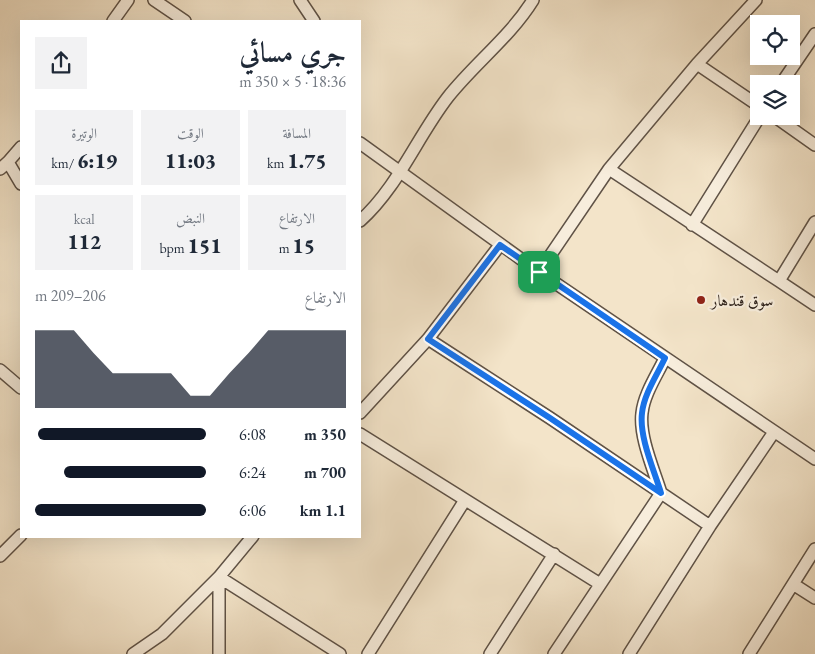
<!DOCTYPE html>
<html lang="ar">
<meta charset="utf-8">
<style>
body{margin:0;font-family:"EB Garamond",Amiri,serif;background:#f2f2f3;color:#1f2937;direction:rtl;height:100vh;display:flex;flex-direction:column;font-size:19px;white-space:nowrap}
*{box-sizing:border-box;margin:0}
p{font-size:16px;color:#747a83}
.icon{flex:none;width:28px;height:28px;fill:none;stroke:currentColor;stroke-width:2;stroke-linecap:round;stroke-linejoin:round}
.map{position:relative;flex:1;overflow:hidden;direction:ltr}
.side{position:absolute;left:20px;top:20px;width:341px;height:518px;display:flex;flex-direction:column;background:#fff;border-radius:0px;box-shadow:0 5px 20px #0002;direction:rtl}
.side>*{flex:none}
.controls{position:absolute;left:750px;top:15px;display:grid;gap:10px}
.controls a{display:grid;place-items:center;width:50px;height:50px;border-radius:0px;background:#fff;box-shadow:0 5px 20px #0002;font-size:25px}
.pin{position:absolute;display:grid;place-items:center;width:42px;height:42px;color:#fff;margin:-21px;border-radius:10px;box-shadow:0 2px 8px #0006}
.round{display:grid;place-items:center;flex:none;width:52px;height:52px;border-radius:0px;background:#f2f2f3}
.overview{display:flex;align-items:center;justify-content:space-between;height:85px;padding:0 15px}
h1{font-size:28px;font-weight:800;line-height:38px}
.metrics{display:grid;grid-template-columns:repeat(3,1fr);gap:8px;height:85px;padding:5px 15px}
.metrics div{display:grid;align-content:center;border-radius:0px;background:#f2f2f3;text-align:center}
.metrics b{font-size:21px;font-weight:800}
.metrics small{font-size:14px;font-weight:400}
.metrics p{font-size:14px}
.chart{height:140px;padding:10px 15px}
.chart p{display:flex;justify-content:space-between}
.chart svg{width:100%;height:90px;margin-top:5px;fill:#111827;opacity:.7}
ul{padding:0 15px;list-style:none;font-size:16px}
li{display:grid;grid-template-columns:80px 60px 1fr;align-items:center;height:38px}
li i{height:12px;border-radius:6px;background:#111827}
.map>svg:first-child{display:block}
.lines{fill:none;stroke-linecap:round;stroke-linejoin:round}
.minor-casing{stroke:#5f5246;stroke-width:14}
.minor{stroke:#f7eddc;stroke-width:11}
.route-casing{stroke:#fff;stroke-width:10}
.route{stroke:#1a73e8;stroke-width:6}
.poi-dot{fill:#8f2418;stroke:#f7eddc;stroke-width:2}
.labels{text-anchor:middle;stroke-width:4.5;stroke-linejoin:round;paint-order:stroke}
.poi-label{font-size:16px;fill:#2e221b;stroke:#f7eddc;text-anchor:start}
</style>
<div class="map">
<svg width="815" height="654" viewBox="0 0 815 654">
<rect width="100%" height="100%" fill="#f3e4c9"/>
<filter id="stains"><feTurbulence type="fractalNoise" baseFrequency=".004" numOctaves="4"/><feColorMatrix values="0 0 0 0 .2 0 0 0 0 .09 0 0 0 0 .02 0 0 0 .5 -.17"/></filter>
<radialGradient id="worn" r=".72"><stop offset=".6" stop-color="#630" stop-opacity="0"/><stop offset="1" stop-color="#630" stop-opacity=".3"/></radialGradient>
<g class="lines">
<!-- minor casing -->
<g class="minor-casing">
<path id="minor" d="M 154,0 L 185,21
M 300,0 L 314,21
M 113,21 L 128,0
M 697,64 L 759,106
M 781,84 L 815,34
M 774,116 L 815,145
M 360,143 L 539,272 L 815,459
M 8,162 L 21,184
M 0,169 L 8,162 L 21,147
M 609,169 L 697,64 L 756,0
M 360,221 C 398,187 417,137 448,97 C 475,63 510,37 533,0
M 692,225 L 760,116
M 539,272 L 609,169 L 779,281 L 815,222
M 779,281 L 815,305
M 428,339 L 550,418 L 710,526 L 774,432
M 0,370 L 21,388
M 360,413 L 428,339 L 500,245
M 360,434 L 600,584
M 661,493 C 654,470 639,437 642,413 C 644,394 657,375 665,358
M 0,556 L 21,535
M 793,584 L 815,598
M 133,654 L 162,634 L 219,577 L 340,654
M 219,654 L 219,577 L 253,536
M 368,654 L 465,500
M 490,654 L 554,554
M 554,654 L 661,493
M 629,654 L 710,526
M 749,654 L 815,549"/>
</g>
<!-- minor -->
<use href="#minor" class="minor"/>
</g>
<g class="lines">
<!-- route casing -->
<g class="route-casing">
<path id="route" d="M 500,245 L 665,358 C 657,375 644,394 642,413 C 639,437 654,470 661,493 L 550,418 L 428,339 Z"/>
</g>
<!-- route -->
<use href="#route" class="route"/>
</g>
<!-- markers -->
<circle class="poi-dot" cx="701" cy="300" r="5"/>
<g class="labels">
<!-- poi labels -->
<g class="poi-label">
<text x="711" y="306">سوق قندهار</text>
</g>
</g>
<rect width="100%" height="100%" filter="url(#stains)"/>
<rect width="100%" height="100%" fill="url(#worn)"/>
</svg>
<div class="controls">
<a><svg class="icon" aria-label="locate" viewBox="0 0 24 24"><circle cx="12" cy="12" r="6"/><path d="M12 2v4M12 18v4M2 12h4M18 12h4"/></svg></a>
<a><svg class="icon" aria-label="layers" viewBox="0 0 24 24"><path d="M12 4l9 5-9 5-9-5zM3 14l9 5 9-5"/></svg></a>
</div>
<div class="pin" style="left:539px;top:272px;background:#1e9e55"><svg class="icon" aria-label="arrive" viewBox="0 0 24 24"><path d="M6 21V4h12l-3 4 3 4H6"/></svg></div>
<section class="side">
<div class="overview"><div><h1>جري مسائي</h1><p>18:36 · 5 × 350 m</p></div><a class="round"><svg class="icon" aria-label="share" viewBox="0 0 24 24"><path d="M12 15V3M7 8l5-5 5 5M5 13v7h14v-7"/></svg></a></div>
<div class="metrics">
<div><p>المسافة</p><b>1.75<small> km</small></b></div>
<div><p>الوقت</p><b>11:03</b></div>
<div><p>الوتيرة</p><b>6:19<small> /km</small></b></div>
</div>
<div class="metrics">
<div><p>الارتفاع</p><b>15<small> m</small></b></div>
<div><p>النبض</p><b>151<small> bpm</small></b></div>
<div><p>kcal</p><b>112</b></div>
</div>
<div class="chart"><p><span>الارتفاع</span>206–209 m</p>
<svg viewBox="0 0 160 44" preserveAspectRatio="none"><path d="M0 44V6L10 6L20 6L30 17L40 27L50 27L60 27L70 27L80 38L90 38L100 27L110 17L120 6L130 6L140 6L150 6L160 6V44z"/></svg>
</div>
<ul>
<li><b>350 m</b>6:08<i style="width:98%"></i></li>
<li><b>700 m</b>6:24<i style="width:83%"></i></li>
<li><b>1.1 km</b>6:06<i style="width:100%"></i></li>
</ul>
</section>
</div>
